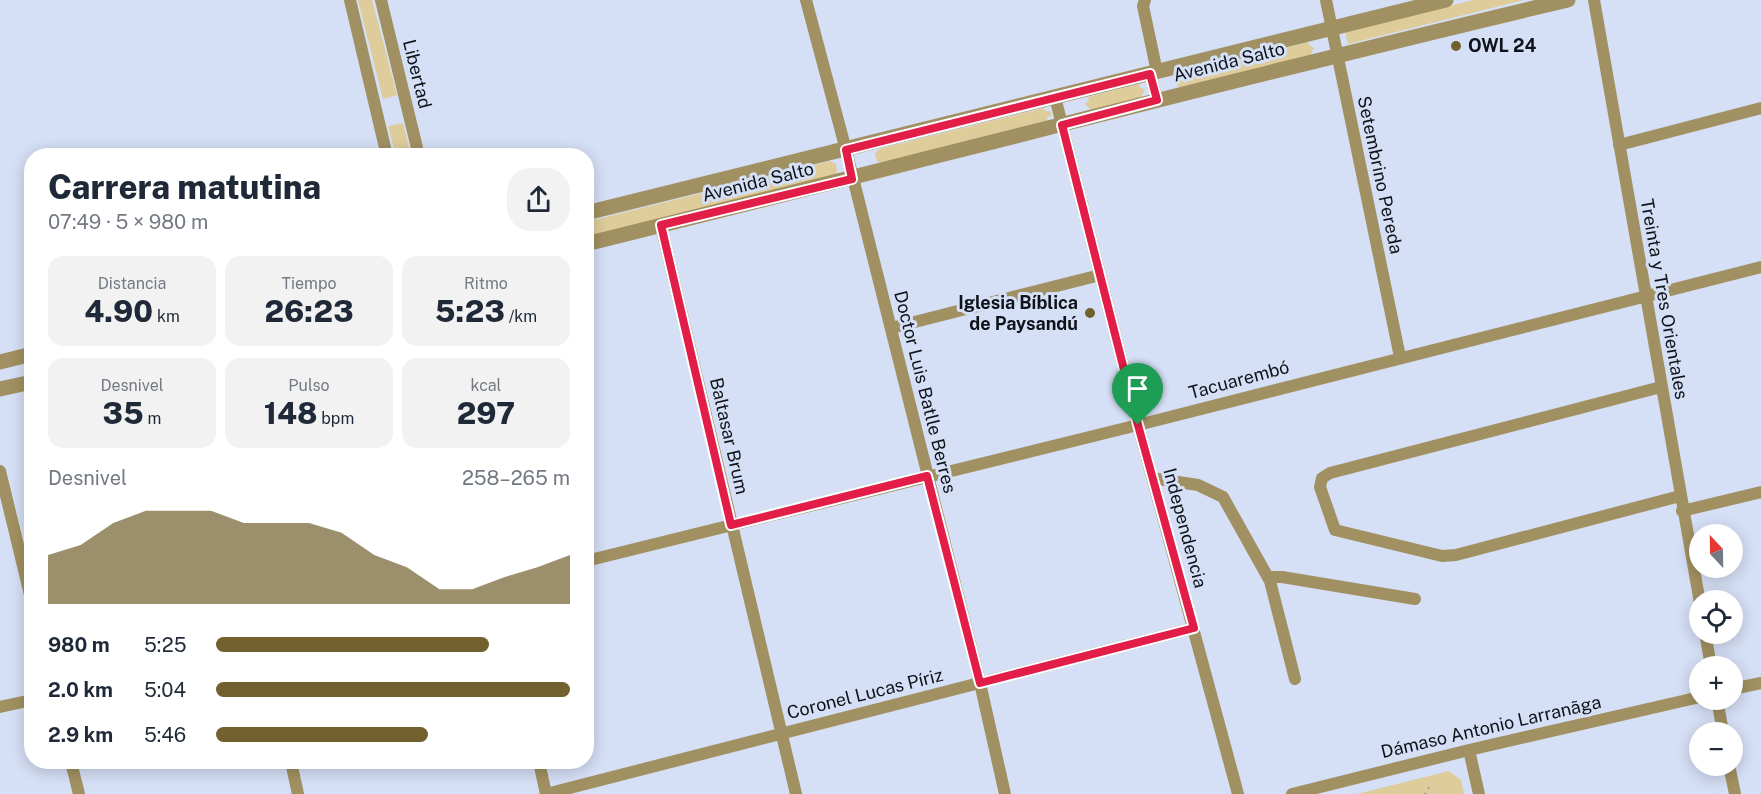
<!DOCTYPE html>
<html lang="es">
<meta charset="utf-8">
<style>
body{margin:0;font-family:"Public Sans",sans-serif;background:#f2f2f3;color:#1f2937;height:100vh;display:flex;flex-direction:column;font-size:22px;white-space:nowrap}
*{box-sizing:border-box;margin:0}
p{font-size:20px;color:#747a83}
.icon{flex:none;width:33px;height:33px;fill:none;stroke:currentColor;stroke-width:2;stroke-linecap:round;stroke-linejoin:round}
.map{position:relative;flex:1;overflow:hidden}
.panel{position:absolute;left:24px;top:148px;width:570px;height:621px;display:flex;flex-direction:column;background:#fff;border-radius:24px;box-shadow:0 3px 15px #0003}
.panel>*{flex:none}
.needle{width:39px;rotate:338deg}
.controls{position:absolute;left:1689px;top:524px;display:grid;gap:12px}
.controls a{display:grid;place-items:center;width:54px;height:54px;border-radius:50%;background:#fff;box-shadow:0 3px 15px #0003;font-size:30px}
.pin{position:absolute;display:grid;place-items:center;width:51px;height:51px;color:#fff;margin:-62px -26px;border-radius:50% 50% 50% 0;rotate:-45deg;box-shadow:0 0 6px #0007}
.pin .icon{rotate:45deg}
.round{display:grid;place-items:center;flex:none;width:63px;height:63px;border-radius:24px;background:#f2f2f3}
.overview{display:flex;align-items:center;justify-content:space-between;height:102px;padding:0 24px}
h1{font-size:33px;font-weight:800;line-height:45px}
.figures{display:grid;grid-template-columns:repeat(3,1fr);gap:9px;height:102px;padding:6px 24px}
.figures div{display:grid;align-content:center;border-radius:15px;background:#f2f2f3;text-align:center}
.figures b{font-size:30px;font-weight:800}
.figures small{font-size:16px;font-weight:400}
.figures p{font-size:16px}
.chart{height:168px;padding:12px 24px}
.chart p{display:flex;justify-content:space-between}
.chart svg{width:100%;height:108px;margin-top:6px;fill:#72612f;opacity:.7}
ul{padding:0 24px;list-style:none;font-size:20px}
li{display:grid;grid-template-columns:96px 72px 1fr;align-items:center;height:45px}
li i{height:15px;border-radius:8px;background:#72612f}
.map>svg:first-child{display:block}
.green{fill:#decc9a}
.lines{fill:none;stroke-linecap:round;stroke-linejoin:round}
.path{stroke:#8c94a4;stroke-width:2;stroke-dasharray:1.5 4.5;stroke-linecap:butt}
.minor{stroke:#a19061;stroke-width:12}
.tertiary{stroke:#a19061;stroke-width:15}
.route-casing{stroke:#fff;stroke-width:12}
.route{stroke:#e11d48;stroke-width:8}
.poi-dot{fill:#72612f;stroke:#d5dff5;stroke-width:2}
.labels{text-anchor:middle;stroke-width:6;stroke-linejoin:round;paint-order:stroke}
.poi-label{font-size:18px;font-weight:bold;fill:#0f1219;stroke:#d5dff5;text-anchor:start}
.street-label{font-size:18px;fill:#0f1219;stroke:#d5dff5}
</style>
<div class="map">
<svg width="1761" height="794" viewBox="0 0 1761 794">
<rect width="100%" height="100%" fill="#d5dff5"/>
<!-- green -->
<path class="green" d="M 358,0 L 372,0 L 397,95 L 383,99 Z
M 1473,0 L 1524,0 L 1348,44 L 1345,32 Z
M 1308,42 L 1309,45 L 1314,48 L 1311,53 L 1312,56 L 1180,89 L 1175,82 L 1176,75 Z
M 1139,84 L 1140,87 L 1145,90 L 1142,95 L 1143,98 L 1092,111 L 1085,104 L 1089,100 L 1088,97 Z
M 1044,108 L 1045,111 L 1049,111 L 1052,114 L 1047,118 L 1048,122 L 883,164 L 877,161 L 875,154 L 879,149 Z
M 403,123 L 411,156 L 396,156 L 388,126 Z
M 830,161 L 836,164 L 837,171 L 834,176 L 587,238 L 586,222 Z
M 1449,771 L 1461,780 L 1464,794 L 1357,794 Z"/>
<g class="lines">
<!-- path -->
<path class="path" d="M 1425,794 L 1431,784"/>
<!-- minor -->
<path class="minor" d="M 350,0 L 387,156
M 381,0 L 419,156
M 806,0 L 846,150 L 980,683 L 1005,794
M 1145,0 L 1143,6 L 1157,72
M 1326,0 L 1400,357
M 1594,0 L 1700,603
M 1150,73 L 1157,101
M 1055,97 L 1138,425 L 1238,794
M 1619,145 L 1761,108
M 661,226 L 796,794
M 891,328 L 1100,275
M 1661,387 L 1330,473 L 1322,478 L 1320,487 L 1335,530 L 1442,556 L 1456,555 L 1680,496
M 0,471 L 32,603
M 1152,478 L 1198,485 L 1223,497 L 1270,581 L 1295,679
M 1682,511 L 1761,492
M 586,561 L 1138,425 L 1761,267
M 1268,577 L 1282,577 L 1415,599
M 1705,633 L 1711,666
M 1732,689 L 1761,683
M 1717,699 L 1723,732
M 0,707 L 32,700
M 1469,750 L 1479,794
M 71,762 L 79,794
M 291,762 L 298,794
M 539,762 L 546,794
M 1729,765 L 1735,794
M 546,794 L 1194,628
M 1292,794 L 1469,750 L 1700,697"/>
<!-- tertiary -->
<path class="tertiary" d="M 586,213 L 1446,0
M 586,244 C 914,163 1240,77 1568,0
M 0,362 L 32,354
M 0,389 L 32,382"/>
</g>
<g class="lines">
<!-- route casing -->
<g class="route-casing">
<path id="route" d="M 1150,74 L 1157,100 L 1062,125 L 1138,425 L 1194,628 L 980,683 L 927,476 L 731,525 L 661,225 L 852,179 L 846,150 Z"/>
</g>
<!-- route -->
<use href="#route" class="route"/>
</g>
<!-- markers -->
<g class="poi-dot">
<circle cx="1456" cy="46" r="6"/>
<circle cx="1090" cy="313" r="6"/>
</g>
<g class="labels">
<!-- poi labels -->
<g class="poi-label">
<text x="1468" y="52">OWL 24</text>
<text x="1078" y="309" text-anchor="end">Iglesia Bíblica<tspan x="1078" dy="21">de Paysandú</tspan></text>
</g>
<!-- street labels -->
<g class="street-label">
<text transform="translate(1229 62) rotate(-14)" y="6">Avenida Salto</text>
<text transform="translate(417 74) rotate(76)" y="6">Libertad</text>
<text transform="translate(1380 175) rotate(78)" y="6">Setembrino Pereda</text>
<text transform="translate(758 182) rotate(-14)" y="6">Avenida Salto</text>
<text transform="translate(1664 299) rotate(80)" y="6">Treinta y Tres Orientales</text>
<text transform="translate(1239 380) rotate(-15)" y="6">Tacuarembó</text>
<text transform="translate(925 392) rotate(76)" y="6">Doctor Luis Batlle Berres</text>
<text transform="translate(729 436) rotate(77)" y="6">Baltasar Brum</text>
<text transform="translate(1185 528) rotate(75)" y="6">Independencia</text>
<text transform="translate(865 694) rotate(-14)" y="6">Coronel Lucas Píriz</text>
<text transform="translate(1491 727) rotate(-13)" y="6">Dámaso Antonio Larranãga</text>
</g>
</g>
</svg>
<div class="controls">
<a><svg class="needle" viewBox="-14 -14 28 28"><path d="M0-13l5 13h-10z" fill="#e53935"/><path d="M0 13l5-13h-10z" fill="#747a83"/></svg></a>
<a><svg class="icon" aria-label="locate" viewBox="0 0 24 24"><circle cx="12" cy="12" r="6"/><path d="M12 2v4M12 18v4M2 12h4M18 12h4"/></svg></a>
<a>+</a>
<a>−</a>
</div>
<div class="pin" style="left:1138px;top:425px;background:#1e9e55"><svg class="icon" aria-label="arrive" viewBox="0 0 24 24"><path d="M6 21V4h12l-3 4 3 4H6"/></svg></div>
<section class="panel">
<div class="overview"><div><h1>Carrera matutina</h1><p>07:49 · 5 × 980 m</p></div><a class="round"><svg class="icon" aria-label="share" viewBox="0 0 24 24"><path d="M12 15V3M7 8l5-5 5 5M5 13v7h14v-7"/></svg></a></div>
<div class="figures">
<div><p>Distancia</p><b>4.90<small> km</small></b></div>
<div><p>Tiempo</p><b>26:23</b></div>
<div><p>Ritmo</p><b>5:23<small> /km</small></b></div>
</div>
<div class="figures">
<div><p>Desnivel</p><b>35<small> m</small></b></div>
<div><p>Pulso</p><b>148<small> bpm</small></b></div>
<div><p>kcal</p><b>297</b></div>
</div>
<div class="chart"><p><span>Desnivel</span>258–265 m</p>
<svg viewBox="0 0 160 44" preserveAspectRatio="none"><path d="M0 44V24L10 20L20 11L30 6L40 6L50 6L60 11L70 11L80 11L90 15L100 24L110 29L120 38L130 38L140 33L150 29L160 24V44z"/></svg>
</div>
<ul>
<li><b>980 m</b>5:25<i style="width:77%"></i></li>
<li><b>2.0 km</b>5:04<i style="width:100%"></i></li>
<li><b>2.9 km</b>5:46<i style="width:60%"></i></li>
</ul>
</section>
</div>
